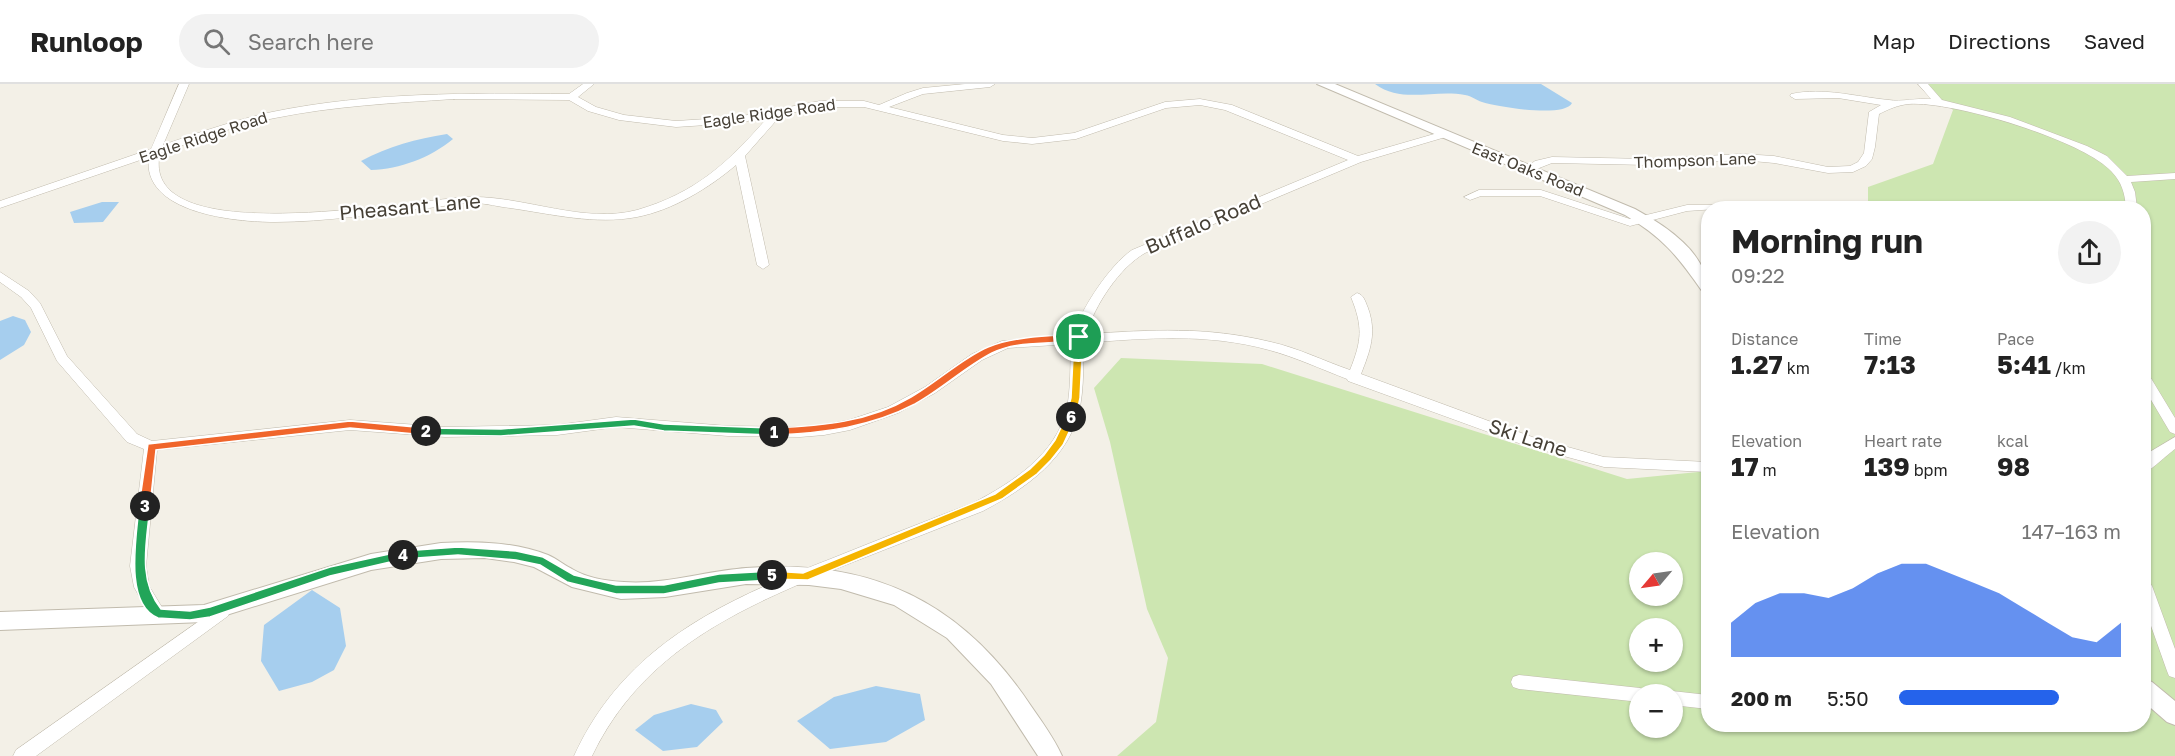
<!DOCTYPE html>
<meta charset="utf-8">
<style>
body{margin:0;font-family:"Golos Text",sans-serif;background:#f2f2f2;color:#222;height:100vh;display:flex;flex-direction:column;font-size:22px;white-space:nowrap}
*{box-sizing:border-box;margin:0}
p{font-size:20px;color:#767676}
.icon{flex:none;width:33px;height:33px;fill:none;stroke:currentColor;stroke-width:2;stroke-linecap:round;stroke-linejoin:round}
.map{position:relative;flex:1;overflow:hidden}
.details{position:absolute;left:1701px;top:117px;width:450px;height:531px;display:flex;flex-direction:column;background:#fff;border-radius:24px;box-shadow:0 2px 4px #0004}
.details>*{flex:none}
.needle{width:39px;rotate:241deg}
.tools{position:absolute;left:1629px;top:468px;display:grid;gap:12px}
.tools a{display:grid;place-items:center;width:54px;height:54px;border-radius:50%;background:#fff;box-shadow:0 2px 4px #0004;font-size:30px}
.pin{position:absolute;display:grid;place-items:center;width:51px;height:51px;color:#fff;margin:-26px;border:3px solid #fff;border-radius:50%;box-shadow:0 2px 6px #0007}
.km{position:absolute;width:30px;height:30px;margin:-15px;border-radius:50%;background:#222;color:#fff;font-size:16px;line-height:30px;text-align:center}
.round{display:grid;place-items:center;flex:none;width:63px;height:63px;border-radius:32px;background:#f2f2f2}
.headline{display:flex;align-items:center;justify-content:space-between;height:102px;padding:0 30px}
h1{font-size:33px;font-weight:700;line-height:45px}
.figures{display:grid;grid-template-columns:repeat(3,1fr);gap:9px;height:102px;padding:6px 30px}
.figures div{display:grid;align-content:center}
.figures b{font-size:26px;font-weight:700}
.figures small{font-size:16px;font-weight:400}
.figures p{font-size:16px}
.chart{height:168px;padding:12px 30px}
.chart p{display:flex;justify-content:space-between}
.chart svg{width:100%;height:108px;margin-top:6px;fill:#2563eb;opacity:.7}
ul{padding:0 30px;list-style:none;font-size:20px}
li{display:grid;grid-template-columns:96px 72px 1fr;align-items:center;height:45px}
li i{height:15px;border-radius:8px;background:#2563eb}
header{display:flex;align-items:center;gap:36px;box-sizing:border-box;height:84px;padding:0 30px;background:#fff;border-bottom:2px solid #e0e0e0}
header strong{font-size:28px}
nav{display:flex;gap:33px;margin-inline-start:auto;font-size:21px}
.search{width:420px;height:54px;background:#f2f2f2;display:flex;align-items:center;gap:15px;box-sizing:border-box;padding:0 21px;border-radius:33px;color:#767676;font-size:22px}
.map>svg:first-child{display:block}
.green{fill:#cde6b1;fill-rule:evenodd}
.water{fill:#a6ceee}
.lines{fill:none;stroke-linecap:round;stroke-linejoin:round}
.minor-casing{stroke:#c1bbad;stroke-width:1}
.tertiary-casing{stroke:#c1bbad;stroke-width:2}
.minor{fill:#fff;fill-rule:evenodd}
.tertiary{fill:#fff;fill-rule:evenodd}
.split-1{fill:#f0652b;stroke:#fff;stroke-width:1.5}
.split-2{fill:#22a559;stroke:#fff;stroke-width:1.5}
.split-3{fill:#f0652b;stroke:#fff;stroke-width:1.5}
.split-4{fill:#22a559;stroke:#fff;stroke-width:1.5}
.split-5{fill:#22a559;stroke:#fff;stroke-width:1.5}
.split-6{fill:#f5b400;stroke:#fff;stroke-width:1.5}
.split-7{fill:#f5b400;stroke:#fff;stroke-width:1.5}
.labels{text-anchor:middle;stroke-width:4.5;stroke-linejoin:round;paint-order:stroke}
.far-street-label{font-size:16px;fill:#464036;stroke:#fff}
.street-label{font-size:20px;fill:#464036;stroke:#fff}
</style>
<header>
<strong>Runloop</strong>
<div class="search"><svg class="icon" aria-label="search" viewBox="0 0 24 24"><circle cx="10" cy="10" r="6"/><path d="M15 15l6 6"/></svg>Search here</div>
<nav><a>Map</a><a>Directions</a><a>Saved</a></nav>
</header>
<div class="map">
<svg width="2175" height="672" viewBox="0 0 2175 672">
<rect width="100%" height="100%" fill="#f3f0e7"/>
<!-- green -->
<path class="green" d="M 1923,0 L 2175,0 L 2175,672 L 1117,672 L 1156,638 L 1168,574 L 1147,525 L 1110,358 L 1094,304 L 1121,274 L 1262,280 L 1627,395 L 1708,387 L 1708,640 L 2144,640 L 2144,124 L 1868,124 L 1868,103 L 1933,80 L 1953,26 ZM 1640,478 L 1672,478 L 1672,512 L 1640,512 ZM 1640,544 L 1672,544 L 1672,578 L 1640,578 ZM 1640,610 L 1672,610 L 1672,644 L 1640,644 Z"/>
<!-- water -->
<path class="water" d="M 1375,0 L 1541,0 L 1572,19 C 1565,34 1498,23 1482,18 C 1476,16 1472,12 1465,11 C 1434,5 1402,20 1375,0 Z
M 447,50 L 453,55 C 430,74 400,85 371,86 L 361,77 C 389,62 416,55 447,50 Z
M 102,118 L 119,118 L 103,138 L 74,139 L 70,128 Z
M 13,232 L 25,236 L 31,248 L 24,261 L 0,276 L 0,237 Z
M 312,506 L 340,524 L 346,562 L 334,586 L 312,598 L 279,607 L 261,577 L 264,541 Z
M 876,602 L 920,610 L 925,636 L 886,658 L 830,665 L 797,637 L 834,613 Z
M 691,620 L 716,626 L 723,638 L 697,663 L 663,667 L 635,646 L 654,631 Z"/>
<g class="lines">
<!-- minor casing -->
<g class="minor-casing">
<path id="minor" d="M 179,0 L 189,0 L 163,61 C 198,49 235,36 272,28 C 369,8 470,9 569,10 L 583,0 L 594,0 L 578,13 L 596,23 L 624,31 L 676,37 L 737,33 L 820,17 L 864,17 L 879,21 L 907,9 L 923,4 L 965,0 L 995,0 L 990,3 L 923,10 L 889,23 L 1003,51 L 1032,54 L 1074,49 L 1165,18 L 1200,15 L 1232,21 L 1358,72 L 1441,48 L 1449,48 L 1449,52 L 1361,78 L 1145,169 C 1119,184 1095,221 1086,250 C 1152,246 1205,242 1271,258 C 1298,264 1324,277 1350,286 C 1362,256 1363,243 1351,213 L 1357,209 C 1364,211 1365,217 1368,224 C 1377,249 1370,267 1361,290 L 1535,354 L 1604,373 L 1708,378 L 1708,388 L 1604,383 L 1527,362 L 1348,297 L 1347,295 C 1321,285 1295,273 1269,266 C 1208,249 1146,254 1084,259 C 1083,280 1084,302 1080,323 C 1070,374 1026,404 983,427 C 936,445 890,464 843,482 C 740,524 643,566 592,672 L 574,672 C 625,560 725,516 833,474 C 880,455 926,437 973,419 C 1013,398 1056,371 1067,324 C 1071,303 1070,281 1071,260 L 1008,264 L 982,276 L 935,309 L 898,329 L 850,346 L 824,351 L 800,353 L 728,352 L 616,343 L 557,351 L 445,353 L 350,346 L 157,366 L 146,482 L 149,502 L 166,530 L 164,535 L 158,537 L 152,535 L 134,503 L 130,482 L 144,365 L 127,358 L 57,277 L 31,224 L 21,213 L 0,198 L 0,188 L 29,207 L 40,219 L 67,272 L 137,350 L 152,357 L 350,336 L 445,343 L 557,341 L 616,333 L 728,342 L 800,343 L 824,341 L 849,336 L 888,323 L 925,303 L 972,270 L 1002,257 L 1073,251 C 1081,225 1109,182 1132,166 L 1348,76 L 1225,26 L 1200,21 L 1166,24 L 1076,55 L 1032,60 L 1003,57 L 864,23 L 820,23 L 781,31 L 745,72 L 769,181 L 763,185 L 757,181 L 736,81 C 709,104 673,126 637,133 C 595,141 552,130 510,124 C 499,123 486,119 474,119 C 459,119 444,122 429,124 C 378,129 326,138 275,138 C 235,138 141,129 149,73 L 0,124 L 0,117 L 151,65 ZM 454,15 L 569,16 L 588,27 L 619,36 L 676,43 L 737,39 L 768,33 C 729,78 696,109 637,126 C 585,140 526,113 474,113 C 426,112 137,172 160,69 C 198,56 236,41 275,34 C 334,22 394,19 454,15 Z
M 1918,0 L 1928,0 L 1942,16 L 2010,33 L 2087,62 L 2107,72 L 2127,92 L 2175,89 L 2175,95 L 2131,98 L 2135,108 L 2137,124 L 2126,124 C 2125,110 2122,98 2111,87 C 2082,56 1953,17 1909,20 C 1898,21 1889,25 1879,30 L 1875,63 L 1872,75 L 1866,82 L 1853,88 L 1828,89 L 1774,79 L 1742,76 L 1649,81 L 1552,79 L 1529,88 L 1524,85 L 1535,77 L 1552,73 L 1649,75 L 1742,70 L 1774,72 L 1828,83 L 1850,82 L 1858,78 L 1864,69 L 1869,28 L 1881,21 L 1838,14 L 1795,15 L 1790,12 L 1791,10 C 1824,3 1857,13 1889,16 C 1901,18 1917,14 1931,15 Z
M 1479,106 L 1541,106 L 1630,135 L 1687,121 L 1725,121 L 1731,124 L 1687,127 L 1630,142 L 1540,112 L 1481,112 L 1470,116 L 1464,113 Z
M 2144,289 L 2149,291 L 2175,334 L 2175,350 L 2170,348 L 2144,304 Z
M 2175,353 L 2175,365 C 2168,370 2149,388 2144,389 L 2144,375 L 2148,369 Z
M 2144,496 L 2149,498 L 2152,502 L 2175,565 L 2175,594 L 2169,592 L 2167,587 L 2144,522 Z
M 222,521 L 228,522 L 230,527 L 228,532 L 36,672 L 13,672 L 16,666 Z
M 1519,591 L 1640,604 L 1646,606 L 1648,610 L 1640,610 L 1640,618 L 1519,605 L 1513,603 L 1511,598 L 1513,593 Z
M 1672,607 L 1708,611 L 1708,625 L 1672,621 L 1672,610 L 1665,610 Z"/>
</g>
<!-- tertiary casing -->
<g class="tertiary-casing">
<path id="tertiary" d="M 1317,0 L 1335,0 L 1635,125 C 1666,142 1708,169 1708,208 L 1702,207 C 1677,171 1663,154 1625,131 Z
M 441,459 C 477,457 514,458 548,471 C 557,475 564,481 572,485 C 587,494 606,497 624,498 C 665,501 705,487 746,484 C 871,474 962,518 1031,622 C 1042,638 1054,654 1062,672 L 1038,672 L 991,600 L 947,554 L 894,521 L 841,505 L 809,501 L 746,500 L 665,513 L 621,515 L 572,503 L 534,483 L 514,478 L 485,474 L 441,475 L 371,486 L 204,538 L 0,546 L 0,528 L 204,521 L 371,470 Z
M 2144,595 L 2152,598 L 2175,617 L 2175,641 L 2167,638 L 2144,618 Z"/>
</g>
<!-- minor -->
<use href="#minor" class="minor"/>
<!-- tertiary -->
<use href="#tertiary" class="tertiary"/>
</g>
<!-- split-1 -->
<path class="split-1" d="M 1079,250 L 1083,253 L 1082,255 C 1053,262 1019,255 992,269 C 965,283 942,305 915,320 C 871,343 824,349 774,351 L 769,348 L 774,344 C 821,342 869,338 911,313 C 936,299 962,274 988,263 C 1016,252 1049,252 1079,250 Z"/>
<!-- split-2 -->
<path class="split-2" d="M 634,335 L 664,340 L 774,344 L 779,348 L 774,351 L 664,347 L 634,342 L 501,352 L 426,351 L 421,347 L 426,344 L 501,345 Z"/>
<!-- split-3 -->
<path class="split-3" d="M 350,337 L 426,344 L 431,347 L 426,351 L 350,344 L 156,366 L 150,422 L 145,426 L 139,422 L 148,360 Z"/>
<!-- split-4 -->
<path class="split-4" d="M 145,418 L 150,422 C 147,457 137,495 161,525 L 190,527 L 210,523 L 330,483 L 403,467 L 409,471 L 403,475 L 330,492 L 210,533 L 190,536 L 158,534 C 123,520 137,450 139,422 Z"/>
<!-- split-5 -->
<path class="split-5" d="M 458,463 L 516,467 L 543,473 L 574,491 L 616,501 L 664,501 L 719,490 L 772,487 L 778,491 L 772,496 L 719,499 L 664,510 L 616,510 L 567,498 L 540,481 L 516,476 L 458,471 L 403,475 L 398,471 L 403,467 Z"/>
<!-- split-6 -->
<path class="split-6" d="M 1071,330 L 1076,333 L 1063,361 L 1051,376 L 1037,390 L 1002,415 L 808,496 L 768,495 L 768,488 L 772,487 L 803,489 L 995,410 L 1030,385 L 1044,371 L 1055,356 L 1067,331 Z"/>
<!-- split-7 -->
<path class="split-7" d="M 1079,250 L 1083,253 L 1080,314 L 1076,333 L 1071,337 L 1066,333 L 1071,314 L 1074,253 Z"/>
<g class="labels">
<!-- far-street labels -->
<g class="far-street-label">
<text transform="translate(769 29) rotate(-8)" y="6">Eagle Ridge Road</text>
<text transform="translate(203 53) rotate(-18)" y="6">Eagle Ridge Road</text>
<text transform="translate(1695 76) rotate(-2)" y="6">Thompson Lane</text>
<text transform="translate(1528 85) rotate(22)" y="6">East Oaks Road</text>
</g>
<!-- street labels -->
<g class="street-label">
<text transform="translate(410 123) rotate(-5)" y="7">Pheasant Lane</text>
<text transform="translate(1203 140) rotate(-23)" y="7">Buffalo Road</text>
<text transform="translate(1528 354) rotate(18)" y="7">Ski Lane</text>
</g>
</g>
</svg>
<div class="tools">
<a><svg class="needle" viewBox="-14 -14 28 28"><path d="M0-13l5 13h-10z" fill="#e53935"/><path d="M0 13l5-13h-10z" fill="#767676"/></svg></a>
<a>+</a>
<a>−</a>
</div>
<div class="pin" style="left:1079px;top:253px;background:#1e9e55"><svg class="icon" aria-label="arrive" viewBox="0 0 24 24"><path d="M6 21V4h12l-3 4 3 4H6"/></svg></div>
<b class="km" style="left:774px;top:348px">1</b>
<b class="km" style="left:426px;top:347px">2</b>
<b class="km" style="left:145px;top:422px">3</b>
<b class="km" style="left:403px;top:471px">4</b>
<b class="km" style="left:772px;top:491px">5</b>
<b class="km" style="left:1071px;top:333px">6</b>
<section class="details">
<div class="headline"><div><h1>Morning run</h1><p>09:22</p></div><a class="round"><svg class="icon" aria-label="share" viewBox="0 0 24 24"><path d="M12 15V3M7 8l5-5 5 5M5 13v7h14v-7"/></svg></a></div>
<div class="figures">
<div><p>Distance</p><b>1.27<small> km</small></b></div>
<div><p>Time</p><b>7:13</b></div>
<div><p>Pace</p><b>5:41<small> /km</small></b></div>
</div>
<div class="figures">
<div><p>Elevation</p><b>17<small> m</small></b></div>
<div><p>Heart rate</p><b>139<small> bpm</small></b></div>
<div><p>kcal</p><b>98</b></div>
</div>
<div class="chart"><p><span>Elevation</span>147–163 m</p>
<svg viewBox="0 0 160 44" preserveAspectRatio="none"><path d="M0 44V30L10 22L20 18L30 18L40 20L50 16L60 10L70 6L80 6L90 10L100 14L110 18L120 24L130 30L140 36L150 38L160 30V44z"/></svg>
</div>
<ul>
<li><b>200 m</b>5:50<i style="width:72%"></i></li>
</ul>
</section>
</div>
